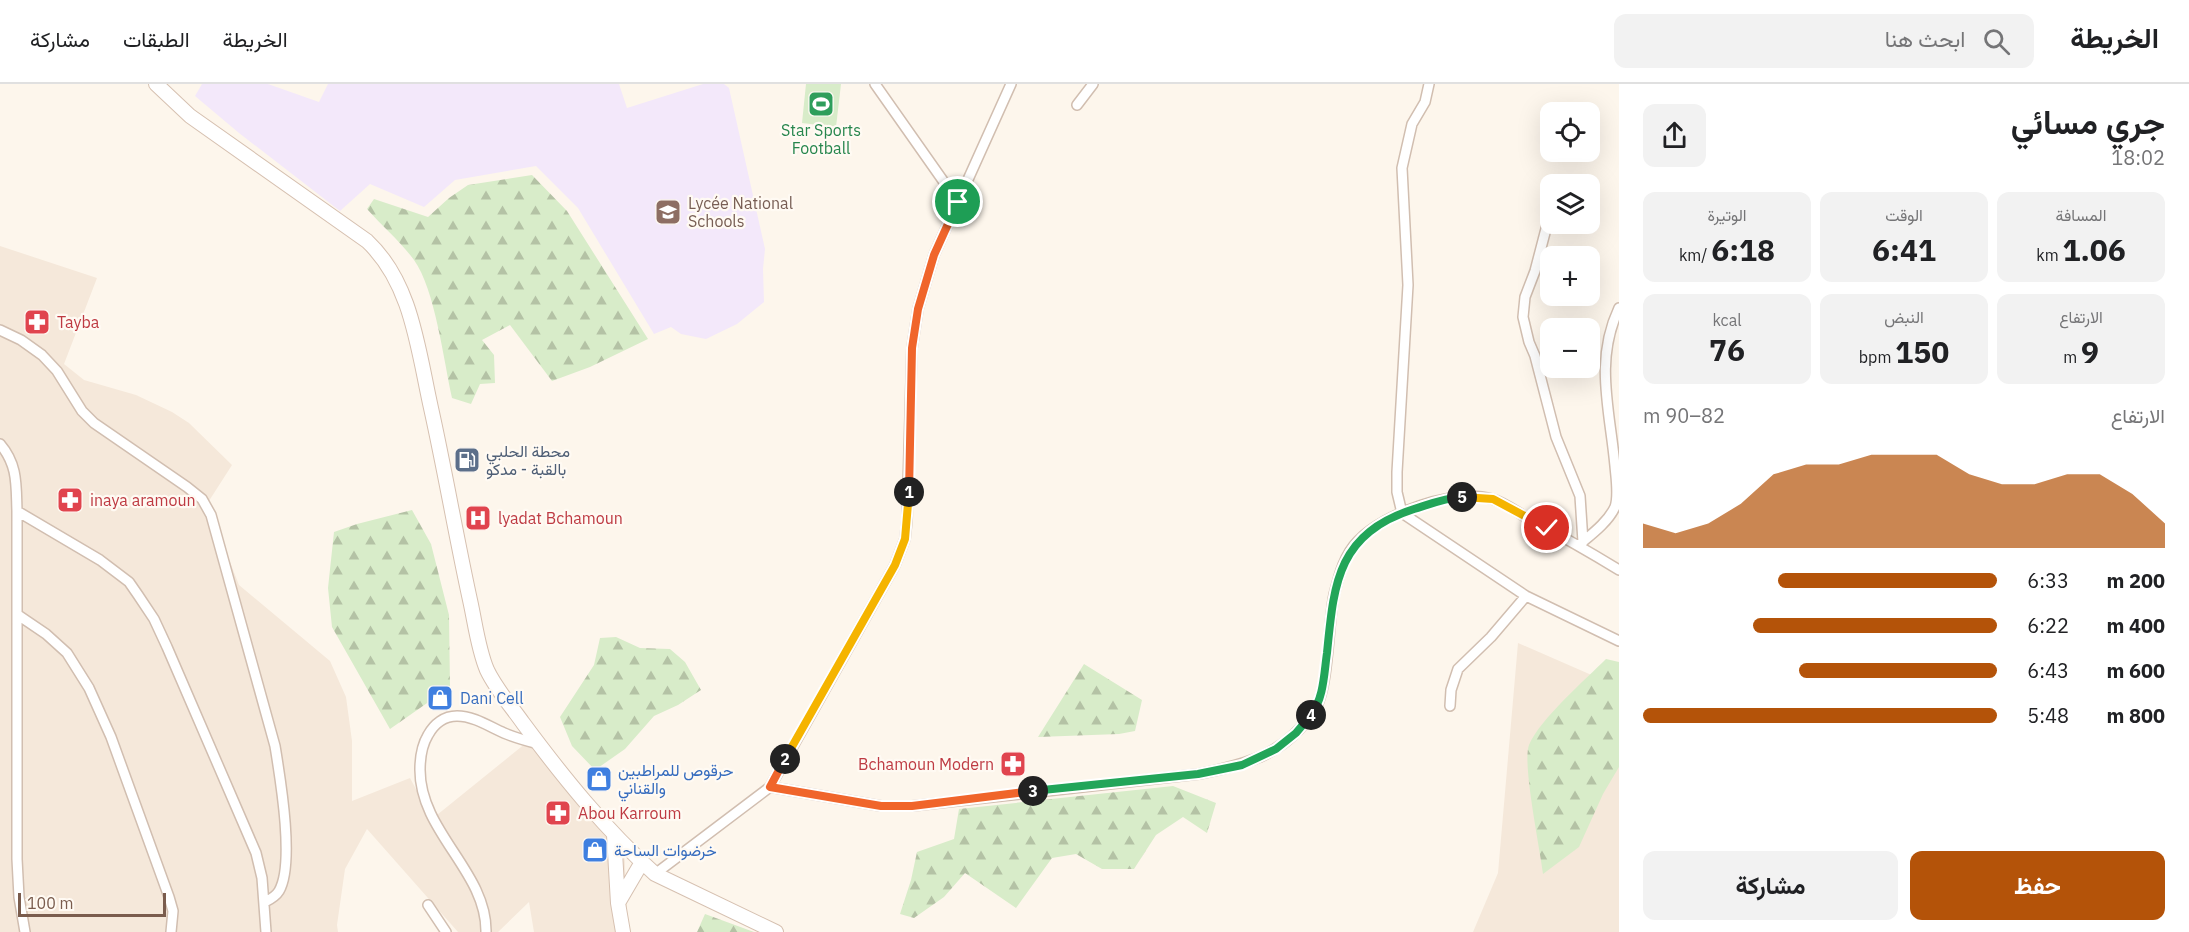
<!DOCTYPE html>
<html lang="ar">
<meta charset="utf-8">
<style>
body{margin:0;font-family:"IBM Plex Sans",Vazirmatn,sans-serif;background:#f2f2f2;color:#202124;direction:rtl;height:100vh;display:flex;flex-direction:column;font-size:22px;white-space:nowrap}
*{box-sizing:border-box;margin:0}
p{font-size:20px;color:#757577}
.icon{flex:none;width:33px;height:33px;fill:none;stroke:currentColor;stroke-width:2;stroke-linecap:round;stroke-linejoin:round}
.map{position:relative;flex:1;overflow:hidden;direction:ltr}
.drawer{display:flex;flex-direction:column;background:#fff;width:570px}
.drawer>*{flex:none}
.controls{position:absolute;left:1540px;top:18px;display:grid;gap:12px}
.controls a{display:grid;place-items:center;width:60px;height:60px;border-radius:12px;background:#fff;box-shadow:0 6px 24px #0002;font-size:30px}
.scale{position:absolute;left:18px;bottom:15px;width:148px;box-sizing:border-box;padding-left:6px;border:3px solid #7a5c4d;border-top:0;font-size:16px;line-height:21px;white-space:nowrap;color:#7a5c4d;-webkit-text-stroke:4px #fffaf3;paint-order:stroke}
.pin{position:absolute;display:grid;place-items:center;width:51px;height:51px;color:#fff;margin:-26px;border:3px solid #fff;border-radius:50%;box-shadow:0 2px 6px #0007}
.km{position:absolute;width:30px;height:30px;margin:-15px;border-radius:50%;background:#222;color:#fff;font-size:16px;line-height:30px;text-align:center}
.round{display:grid;place-items:center;flex:none;width:63px;height:63px;border-radius:12px;background:#f2f2f2}
.head{display:flex;align-items:center;justify-content:space-between;height:102px;padding:0 24px}
h1{font-size:33px;font-weight:700;line-height:45px}
.figures{display:grid;grid-template-columns:repeat(3,1fr);gap:9px;height:102px;padding:6px 24px}
.figures div{display:grid;align-content:center;border-radius:12px;background:#f2f2f2;text-align:center}
.figures b{font-size:30px;font-weight:700}
.figures small{font-size:16px;font-weight:400}
.figures p{font-size:16px}
.chart{height:168px;padding:12px 24px}
.chart p{display:flex;justify-content:space-between}
.chart svg{width:100%;height:108px;margin-top:6px;fill:#b45309;opacity:.7}
.action{display:flex;gap:12px;margin-top:auto;padding:12px 24px}
.action a{flex:1;height:69px;border-radius:12px;background:#b45309;color:#fff;font-size:24px;font-weight:700;line-height:69px;text-align:center}
.action a+a{background:#f2f2f2;color:#202124}
ul{padding:0 24px;list-style:none;font-size:20px}
li{display:grid;grid-template-columns:96px 72px 1fr;align-items:center;height:45px}
li i{height:15px;border-radius:8px;background:#b45309}
header{display:flex;align-items:center;gap:36px;box-sizing:border-box;height:84px;padding:0 30px;background:#fff;border-bottom:2px solid #e0e0e0}
header strong{font-size:28px}
nav{display:flex;gap:33px;margin-inline-start:auto;font-size:21px}
.search{width:420px;height:54px;background:#f2f2f2;display:flex;align-items:center;gap:15px;box-sizing:border-box;padding:0 21px;border-radius:12px;color:#757577;font-size:22px}
main{display:flex;flex:1;min-height:0}
.map>svg:first-child{display:block}
.residential{fill:#f5e8da}
.education{fill:#f3e8fa}
.forest{fill:url(#forest-firs)}
.park{fill:#d8ecc9}
.lines{fill:none;stroke-linecap:round;stroke-linejoin:round}
.street-casing{stroke:#d1beb0;stroke-width:12}
.secondary-casing{stroke:#d6c0b0;stroke-width:16}
.street{stroke:#fff;stroke-width:9}
.secondary{stroke:#fff;stroke-width:14}
.split-1-casing{stroke:#fff;stroke-width:12}
.split-2-casing{stroke:#fff;stroke-width:12}
.split-3-casing{stroke:#fff;stroke-width:12}
.split-4-casing{stroke:#fff;stroke-width:12}
.split-5-casing{stroke:#fff;stroke-width:12}
.split-6-casing{stroke:#fff;stroke-width:12}
.split-1{stroke:#f0652b;stroke-width:8}
.split-2{stroke:#f5b400;stroke-width:8}
.split-3{stroke:#f0652b;stroke-width:8}
.split-4{stroke:#22a559;stroke-width:8}
.split-5{stroke:#22a559;stroke-width:8}
.split-6{stroke:#f5b400;stroke-width:8}
.labels{text-anchor:middle;stroke-width:4.5;stroke-linejoin:round;paint-order:stroke}
.leisure-label{font-size:16px;fill:#27864d;stroke:#fffaf3}
.education-label{font-size:16px;fill:#785e54;stroke:#fffaf3;text-anchor:start}
.health-label{font-size:16px;fill:#be3a42;stroke:#fffaf3;text-anchor:start}
.service-label{font-size:16px;fill:#4e5e75;stroke:#fffaf3;text-anchor:start}
.shop-label{font-size:16px;fill:#366cbe;stroke:#fffaf3;text-anchor:start}
</style>
<header>
<strong>الخريطة</strong>
<div class="search"><svg class="icon" aria-label="search" viewBox="0 0 24 24"><circle cx="10" cy="10" r="6"/><path d="M15 15l6 6"/></svg>ابحث هنا</div>
<nav><a>الخريطة</a><a>الطبقات</a><a>مشاركة</a></nav>
</header>
<main>
<section class="drawer">
<div class="head"><div><h1>جري مسائي</h1><p>18:02</p></div><a class="round"><svg class="icon" aria-label="share" viewBox="0 0 24 24"><path d="M12 15V3M7 8l5-5 5 5M5 13v7h14v-7"/></svg></a></div>
<div class="figures">
<div><p>المسافة</p><b>1.06<small> km</small></b></div>
<div><p>الوقت</p><b>6:41</b></div>
<div><p>الوتيرة</p><b>6:18<small> /km</small></b></div>
</div>
<div class="figures">
<div><p>الارتفاع</p><b>9<small> m</small></b></div>
<div><p>النبض</p><b>150<small> bpm</small></b></div>
<div><p>kcal</p><b>76</b></div>
</div>
<div class="chart"><p><span>الارتفاع</span>82–90 m</p>
<svg viewBox="0 0 160 44" preserveAspectRatio="none"><path d="M0 44V34L10 38L20 34L30 26L40 14L50 10L60 10L70 6L80 6L90 6L100 14L110 18L120 18L130 14L140 14L150 22L160 34V44z"/></svg>
</div>
<ul>
<li><b>200 m</b>6:33<i style="width:62%"></i></li>
<li><b>400 m</b>6:22<i style="width:69%"></i></li>
<li><b>600 m</b>6:43<i style="width:56%"></i></li>
<li><b>800 m</b>5:48<i style="width:100%"></i></li>
</ul>
<div class="action"><a>حفظ</a><a>مشاركة</a></div>
</section>
<div class="map">
<svg width="1619" height="848" viewBox="0 0 1619 848">
<defs>
<pattern id="forest-firs" width="22" height="20" patternUnits="userSpaceOnUse" patternTransform="scale(1.5)"><rect width="22" height="20" fill="#d8ecc9"/><path d="M5 1l3.5 6h-7zM16 11l3.5 6h-7z" fill="#b4c2a5"/></pattern>
</defs>
<rect width="100%" height="100%" fill="#fdf6ec"/>
<!-- residential -->
<path class="residential" d="M 0,162 L 97,194 L 64,280 L 84,296 L 136,311 L 172,328 L 189,339 L 232,381 L 207,420 L 239,501 L 330,577 L 346,613 L 352,657 L 352,717 L 410,694 L 432,735 L 531,655 L 624,760 L 628,848 L 534,848 L 529,818 L 498,848 L 458,848 L 367,745 L 345,785 L 337,841 L 338,848 L 0,848 Z
M 1518,559 L 1619,603 L 1619,848 L 1473,848 L 1498,789 Z"/>
<!-- education -->
<path class="education" d="M 202,0 L 268,0 L 319,18 L 328,0 L 619,0 L 627,24 L 703,0 L 724,0 L 729,4 L 765,165 L 763,185 L 764,218 L 737,240 L 706,255 L 681,250 L 671,243 L 654,250 L 578,124 L 536,82 L 455,96 L 424,123 L 370,100 L 340,127 L 239,49 L 195,12 Z"/>
<!-- forest -->
<path class="forest" d="M 532,91 L 567,127 L 648,255 L 590,283 L 552,297 L 510,241 L 482,256 L 494,271 L 495,299 L 480,300 L 471,320 L 452,314 C 444,278 435,205 414,176 C 401,158 382,142 367,125 L 374,115 L 428,133 L 449,114 L 468,101 Z
M 412,426 L 431,460 L 449,531 L 450,603 L 390,645 L 332,543 L 328,504 L 334,448 L 357,440 Z
M 616,553 L 640,564 L 670,565 L 685,578 L 701,606 L 678,621 L 654,632 L 625,665 L 595,686 L 572,662 L 560,633 L 594,581 L 600,554 Z
M 1606,575 L 1619,578 L 1619,683 L 1603,710 L 1579,763 L 1543,790 C 1540,765 1522,679 1529,661 C 1540,635 1586,595 1606,575 Z
M 1084,580 L 1142,616 L 1135,647 L 1119,650 L 1038,653 Z
M 1173,702 L 1216,719 L 1207,749 L 1183,733 L 1156,751 L 1134,785 L 1102,785 L 1076,770 L 1052,774 L 1016,824 L 965,789 L 944,813 L 914,834 L 900,830 L 911,796 L 917,768 L 954,755 L 959,725 Z
M 705,830 L 754,848 L 697,848 Z"/>
<!-- park -->
<path class="park" d="M 806,0 L 841,0 L 836,43 L 802,39 Z"/>
<g class="lines">
<!-- street casing -->
<g class="street-casing">
<path id="street" d="M 875,0 L 958,118
M 1429,0 L 1425,18 L 1412,40 L 1402,84 L 1408,201 L 1397,388 L 1397,408 L 1402,429 L 1526,512 L 1619,557
M 1077,21 L 1093,0
M 1547,141 L 1535,187 L 1525,213 L 1523,233 L 1529,258 L 1535,272 L 1556,353 L 1580,412 L 1583,458
M 0,246 L 21,256 L 42,271 L 57,287 L 82,327 L 94,339 L 187,403 L 202,415 L 211,431 L 275,662 C 280,693 295,780 279,807 C 276,812 271,815 265,818
M 0,360 C 18,381 16,401 17,427 L 17,775 L 19,813 L 25,848
M 17,427 L 100,476 L 129,498 L 138,511 L 154,535 L 167,563 L 256,769 L 262,794 L 266,848
M 1580,460 C 1592,450 1608,438 1615,423 C 1619,412 1616,394 1615,382 C 1610,326 1594,277 1619,224
M 18,531 L 46,550 L 67,569 L 89,604 L 111,653 L 169,813 L 173,827 L 171,848
M 1450,622 L 1451,606 L 1458,585 L 1491,553 L 1526,512
M 770,703 L 881,722 L 912,722 L 1199,690 C 1248,680 1284,671 1314,627 C 1329,606 1328,539 1334,511 C 1339,492 1344,471 1358,457 C 1385,429 1454,404 1492,415 C 1503,418 1514,426 1524,432 C 1556,449 1588,467 1619,486
M 655,790 L 770,703 L 895,481 L 905,455 L 907,436 L 912,264 L 918,225 L 934,171 L 1011,0
M 428,821 L 446,848
M 486,848 C 487,788 420,748 420,686 C 420,673 422,661 428,651 C 434,640 444,632 457,632 C 474,632 490,643 504,649 C 516,654 527,657 539,660"/>
</g>
<!-- secondary casing -->
<g class="secondary-casing">
<path id="secondary" d="M 156,0 L 190,32 L 367,157 C 412,199 418,266 431,324 C 445,387 456,452 470,516 C 475,538 478,565 487,586 C 496,605 511,622 523,639 C 563,693 605,745 655,790 L 776,848
M 614,751 L 618,819 L 623,848
M 618,819 L 642,778"/>
</g>
<!-- street -->
<use href="#street" class="street"/>
<!-- secondary -->
<use href="#secondary" class="secondary"/>
</g>
<g class="lines">
<!-- split-1 casing -->
<g class="split-1-casing">
<path id="split-1" d="M 909,408 L 912,264 L 918,225 L 934,171 L 958,118"/>
</g>
<!-- split-2 casing -->
<g class="split-2-casing">
<path id="split-2" d="M 785,675 L 895,481 L 905,455 L 909,408"/>
</g>
<!-- split-3 casing -->
<g class="split-3-casing">
<path id="split-3" d="M 785,675 L 770,703 L 881,722 L 912,722 L 1033,707"/>
</g>
<!-- split-4 casing -->
<g class="split-4-casing">
<path id="split-4" d="M 1033,707 L 1198,690 L 1242,681 L 1276,665 L 1296,649 L 1311,631"/>
</g>
<!-- split-5 casing -->
<g class="split-5-casing">
<path id="split-5" d="M 1311,631 C 1324,614 1324,589 1327,569 C 1334,499 1337,450 1414,425 C 1430,420 1445,414 1462,413"/>
</g>
<!-- split-6 casing -->
<g class="split-6-casing">
<path id="split-6" d="M 1462,413 L 1493,415 L 1547,444"/>
</g>
<!-- split-1 -->
<use href="#split-1" class="split-1"/>
<!-- split-2 -->
<use href="#split-2" class="split-2"/>
<!-- split-3 -->
<use href="#split-3" class="split-3"/>
<!-- split-4 -->
<use href="#split-4" class="split-4"/>
<!-- split-5 -->
<use href="#split-5" class="split-5"/>
<!-- split-6 -->
<use href="#split-6" class="split-6"/>
</g>
<!-- icons -->
<defs>
<g id="stadium-square" transform="scale(1.35)"><rect x="-9" y="-9" width="18" height="18" rx="4" fill="#2e9e5b" stroke="#fffaf3"/><path d="M0-5a6.5 5 0 1 0 0 10a6.5 5 0 1 0 0-10ZM-3.5-1.8h7v3.6h-7Z" fill="#fff"/></g>
<g id="school-square" transform="scale(1.35)"><rect x="-9" y="-9" width="18" height="18" rx="4" fill="#8d6e63" stroke="#fffaf3"/><path d="M0-5L7-2L0 1L-7-2ZM-4 1L0 2.5L4 1V4Q0 6-4 4Z" fill="#fff"/></g>
<g id="pharmacy-square" transform="scale(1.35)"><rect x="-9" y="-9" width="18" height="18" rx="4" fill="#e0444e" stroke="#fffaf3"/><path d="M-2-6h4v4h4v4h-4v4h-4v-4h-4v-4h4Z" fill="#fff"/></g>
<g id="fuel-square" transform="scale(1.35)"><rect x="-9" y="-9" width="18" height="18" rx="4" fill="#5c6f8a" stroke="#fffaf3"/><path d="M-5.5-6h7V0h2V4h1.3V-2.5L3-4.5l.8-.8L6-3V5H2.5V1h-1V6h-7ZM-4.2-4.7v3.2H.2V-4.7Z" fill="#fff"/></g>
<g id="hospital-square" transform="scale(1.35)"><rect x="-9" y="-9" width="18" height="18" rx="4" fill="#e0444e" stroke="#fffaf3"/><path d="M-5-5h3v3.5h4V-5h3V5h-3V1.5h-4V5h-3Z" fill="#fff"/></g>
<g id="shop-square" transform="scale(1.35)"><rect x="-9" y="-9" width="18" height="18" rx="4" fill="#3f7fe0" stroke="#fffaf3"/><path d="M-5-2.5h2.3a2.7 3.5 0 0 1 5.4 0H5L5.5 6h-11ZM-1.5-2.5h3a1.5 2.3 0 0 0-3 0Z" fill="#fff"/></g>
</defs>
<g fill-rule="evenodd">
<use href="#stadium-square" x="821" y="20"/>
<use href="#school-square" x="668" y="128"/>
<use href="#pharmacy-square" x="37" y="238"/>
<use href="#fuel-square" x="467" y="376"/>
<use href="#pharmacy-square" x="70" y="416"/>
<use href="#hospital-square" x="478" y="434"/>
<use href="#shop-square" x="440" y="614"/>
<use href="#pharmacy-square" x="1013" y="680"/>
<use href="#shop-square" x="599" y="695"/>
<use href="#pharmacy-square" x="558" y="729"/>
<use href="#shop-square" x="595" y="766"/>
</g>
<g class="labels">
<!-- leisure labels -->
<g class="leisure-label">
<text x="821" y="52">Star Sports<tspan x="821" dy="18">Football</tspan></text>
</g>
<!-- education labels -->
<g class="education-label">
<text x="688" y="125">Lycée National<tspan x="688" dy="18">Schools</tspan></text>
</g>
<!-- health labels -->
<g class="health-label">
<text x="57" y="244">Tayba</text>
<text x="90" y="422">inaya aramoun</text>
<text x="498" y="440">lyadat Bchamoun</text>
<text x="994" y="686" text-anchor="end">Bchamoun Modern</text>
<text x="578" y="735">Abou Karroum</text>
</g>
<!-- service labels -->
<g class="service-label">
<text x="486" y="373">محطة الحلبي<tspan x="486" dy="18">بالقبة - مدكو</tspan></text>
</g>
<!-- shop labels -->
<g class="shop-label">
<text x="460" y="620">Dani Cell</text>
<text x="618" y="692">حرقوص للمراطبين<tspan x="618" dy="18">والقناني</tspan></text>
<text x="614" y="772">خرضوات الساحة</text>
</g>
</g>
</svg>
<div class="controls">
<a><svg class="icon" aria-label="locate" viewBox="0 0 24 24"><circle cx="12" cy="12" r="6"/><path d="M12 2v4M12 18v4M2 12h4M18 12h4"/></svg></a>
<a><svg class="icon" aria-label="layers" viewBox="0 0 24 24"><path d="M12 4l9 5-9 5-9-5zM3 14l9 5 9-5"/></svg></a>
<a>+</a>
<a>−</a>
</div>
<div class="scale">100 m</div>
<div class="pin" style="left:958px;top:118px;background:#1e9e55"><svg class="icon" aria-label="arrive" viewBox="0 0 24 24"><path d="M6 21V4h12l-3 4 3 4H6"/></svg></div>
<div class="pin" style="left:1547px;top:444px;background:#d93025"><svg class="icon" aria-label="check" viewBox="0 0 24 24"><path d="M5 12l5 5 9-10"/></svg></div>
<b class="km" style="left:909px;top:408px">1</b>
<b class="km" style="left:785px;top:675px">2</b>
<b class="km" style="left:1033px;top:707px">3</b>
<b class="km" style="left:1311px;top:631px">4</b>
<b class="km" style="left:1462px;top:413px">5</b>
</div>
</main>
